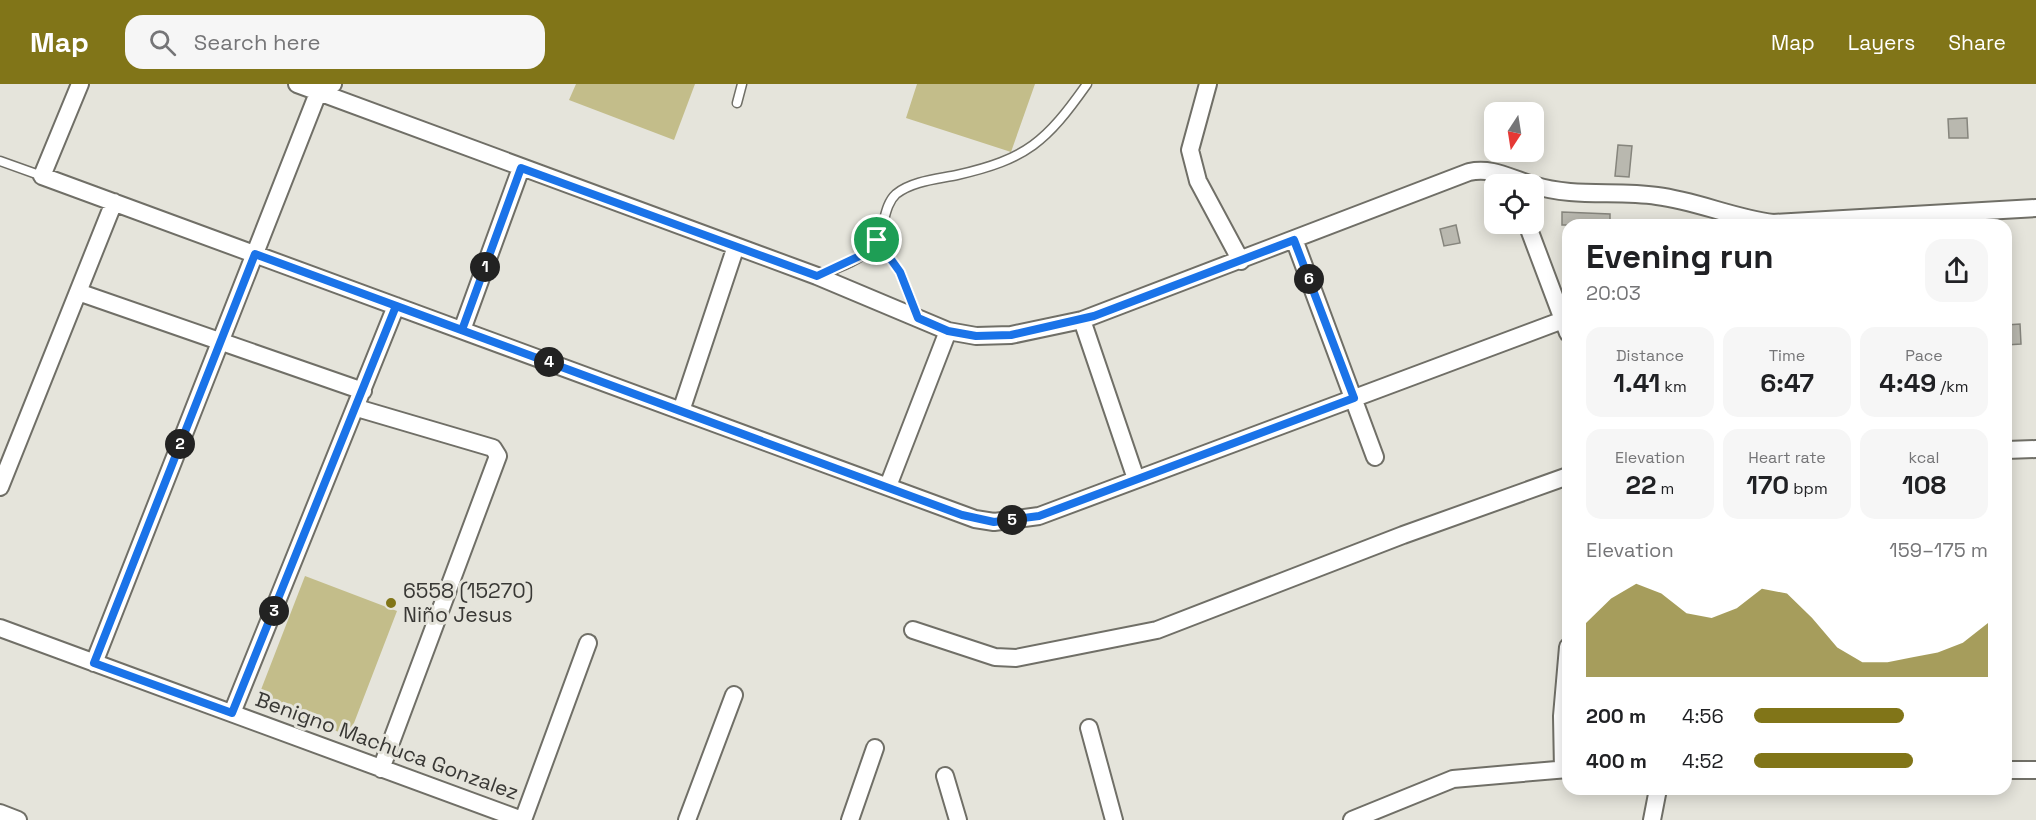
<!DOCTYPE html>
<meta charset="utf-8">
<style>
body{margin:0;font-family:"Space Grotesk",sans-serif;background:#f6f6f6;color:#202124;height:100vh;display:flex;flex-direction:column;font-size:22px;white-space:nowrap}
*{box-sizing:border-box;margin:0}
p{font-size:20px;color:#757577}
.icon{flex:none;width:33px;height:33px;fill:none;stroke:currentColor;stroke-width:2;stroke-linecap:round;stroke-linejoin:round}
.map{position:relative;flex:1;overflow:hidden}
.sheet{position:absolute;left:1562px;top:135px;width:450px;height:576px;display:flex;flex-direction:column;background:#fff;border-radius:18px;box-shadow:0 3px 15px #0003}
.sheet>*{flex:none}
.needle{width:39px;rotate:192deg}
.controls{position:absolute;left:1484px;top:18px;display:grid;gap:12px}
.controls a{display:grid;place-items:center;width:60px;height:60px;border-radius:12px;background:#fff;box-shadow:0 3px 15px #0003;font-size:30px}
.pin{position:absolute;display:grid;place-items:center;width:51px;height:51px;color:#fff;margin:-26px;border:3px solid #fff;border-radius:50%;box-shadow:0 2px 6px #0007}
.km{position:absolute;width:30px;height:30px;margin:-15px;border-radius:50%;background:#222;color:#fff;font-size:16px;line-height:30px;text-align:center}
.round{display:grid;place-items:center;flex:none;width:63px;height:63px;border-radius:18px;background:#f6f6f6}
.headline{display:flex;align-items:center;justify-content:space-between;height:102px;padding:0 24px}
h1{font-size:33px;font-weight:700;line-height:45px}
.figures{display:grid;grid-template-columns:repeat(3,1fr);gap:9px;height:102px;padding:6px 24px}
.figures div{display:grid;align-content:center;border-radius:15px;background:#f6f6f6;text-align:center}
.figures b{font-size:26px;font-weight:700}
.figures small{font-size:16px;font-weight:400}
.figures p{font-size:16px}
.chart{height:168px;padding:12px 24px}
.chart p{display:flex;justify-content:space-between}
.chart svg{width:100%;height:108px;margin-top:6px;fill:#817518;opacity:.7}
ul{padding:0 24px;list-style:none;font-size:20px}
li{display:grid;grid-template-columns:96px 72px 1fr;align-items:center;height:45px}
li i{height:15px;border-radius:8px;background:#817518}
header{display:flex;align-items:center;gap:36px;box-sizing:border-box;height:84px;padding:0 30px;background:#817518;color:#fff}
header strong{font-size:28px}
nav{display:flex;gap:33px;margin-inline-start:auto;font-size:21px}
.search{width:420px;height:54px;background:#f6f6f6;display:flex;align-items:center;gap:15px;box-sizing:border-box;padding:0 21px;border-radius:18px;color:#757577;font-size:22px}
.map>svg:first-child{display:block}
.green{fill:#c3bd8a}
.building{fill:#b9b8af;stroke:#86857d;stroke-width:1.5}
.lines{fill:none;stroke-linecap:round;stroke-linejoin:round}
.service-casing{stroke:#706f67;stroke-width:11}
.minor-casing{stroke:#706f67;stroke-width:20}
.service{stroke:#fff;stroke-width:8}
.minor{stroke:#fff;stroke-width:16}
.route-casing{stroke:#fff;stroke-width:12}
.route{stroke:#1a73e8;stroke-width:8}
.poi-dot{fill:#817518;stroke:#e5e4db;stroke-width:2}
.labels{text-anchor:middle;stroke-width:6;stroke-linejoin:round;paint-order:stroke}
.poi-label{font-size:21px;fill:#393835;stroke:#e5e4db;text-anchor:start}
.street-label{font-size:21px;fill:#393835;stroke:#e5e4db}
</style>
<header>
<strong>Map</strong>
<div class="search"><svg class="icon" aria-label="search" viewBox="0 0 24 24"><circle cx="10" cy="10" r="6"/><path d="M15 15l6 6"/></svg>Search here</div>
<nav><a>Map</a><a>Layers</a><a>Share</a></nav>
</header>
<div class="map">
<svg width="2036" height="736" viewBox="0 0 2036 736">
<rect width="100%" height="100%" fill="#e5e4db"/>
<!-- green -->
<path class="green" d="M 576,0 L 695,0 L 674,56 L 569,16 Z
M 917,0 L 1035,0 L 1011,68 L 906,34 Z
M 305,492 L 397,527 L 349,652 L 257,616 Z"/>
<!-- building -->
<path class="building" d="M 1967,34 L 1968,54 L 1949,54 L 1948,35 Z
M 1618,61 L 1632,62 L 1629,93 L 1615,92 Z
M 1562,128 L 1610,130 L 1610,141 L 1562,141 Z
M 1456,141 L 1460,159 L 1444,162 L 1440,145 Z
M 2020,240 L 2021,260 L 2006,261 L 2006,241 Z"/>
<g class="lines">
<!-- service casing -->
<g class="service-casing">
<path id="service" d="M 737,19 L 742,0
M 0,77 L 42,92
M 877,156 L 900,188 L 918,234
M 820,191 C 841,183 870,174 879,152 C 885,138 885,120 896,110 C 912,97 938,95 957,91 C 1027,75 1046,58 1087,0"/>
</g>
<!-- minor casing -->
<g class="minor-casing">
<path id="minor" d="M 80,0 L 42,92 L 975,435 L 994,438 L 1039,432 L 1563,236
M 297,0 L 817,192 L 948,247 L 976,252 L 1011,251 L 1082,236 L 1469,88 C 1492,83 1509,94 1530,100
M 1208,0 L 1190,66 L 1198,97 L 1241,177
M 1533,101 C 1574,114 1615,106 1657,112 C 1697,117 1733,134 1773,139 L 2036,124
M 1527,140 L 1568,249
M 1294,155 L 1375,373
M 78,208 L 363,307
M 1082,236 L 1136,395
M 462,246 L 521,84
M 357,324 L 493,364 L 498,372 L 381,685
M 681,327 L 736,162
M 2006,366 L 2036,365
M 888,402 L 948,247
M 0,403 L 114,118
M 0,544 L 522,736
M 913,546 L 995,573 L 1016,574 L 1157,546 L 1403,451 L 1568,392
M 94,579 L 318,9 L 333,0
M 232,629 L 396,222
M 1089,644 L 1114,736
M 1563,685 L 1562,632 L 1568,563
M 2006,686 L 2036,686
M 945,692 L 958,736
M 0,729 L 18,736
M 523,736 L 588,559
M 687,736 L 734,611
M 850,736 L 875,664
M 1352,736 L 1453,695 L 1568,685
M 1652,736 L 1658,705"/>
</g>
<!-- service -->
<use href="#service" class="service"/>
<!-- minor -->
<use href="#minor" class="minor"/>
</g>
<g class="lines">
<!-- route casing -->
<g class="route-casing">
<path id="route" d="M 877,156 L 862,171 L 817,192 L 521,84 L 462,246 C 393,220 324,195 255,170 L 94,579 L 232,629 L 396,222 L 962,431 L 994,438 L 1039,432 L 1354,314 L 1294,156 L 1094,232 L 1011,251 L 976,252 L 948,247 L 918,234 L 900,188 L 877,156"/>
</g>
<!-- route -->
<use href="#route" class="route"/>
</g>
<!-- markers -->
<circle class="poi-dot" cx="391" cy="519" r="6"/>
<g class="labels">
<!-- poi labels -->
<g class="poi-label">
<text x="403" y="514">6558 (15270)<tspan x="403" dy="24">Niño Jesus</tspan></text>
</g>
<!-- street labels -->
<g class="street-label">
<text transform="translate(387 662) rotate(20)" y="7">Benigno Machuca Gonzalez</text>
</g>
</g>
</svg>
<div class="controls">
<a><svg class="needle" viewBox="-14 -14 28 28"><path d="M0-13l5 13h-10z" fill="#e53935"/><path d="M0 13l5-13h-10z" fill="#757577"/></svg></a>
<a><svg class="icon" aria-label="locate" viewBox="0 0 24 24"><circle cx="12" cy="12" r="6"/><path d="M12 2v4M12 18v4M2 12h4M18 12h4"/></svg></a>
</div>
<div class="pin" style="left:877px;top:156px;background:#1e9e55"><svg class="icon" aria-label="arrive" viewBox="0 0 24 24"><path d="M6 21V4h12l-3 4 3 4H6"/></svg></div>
<b class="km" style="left:485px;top:183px">1</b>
<b class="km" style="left:180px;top:360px">2</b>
<b class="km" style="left:274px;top:527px">3</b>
<b class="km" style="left:549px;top:278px">4</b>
<b class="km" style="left:1012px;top:436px">5</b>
<b class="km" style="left:1309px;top:195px">6</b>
<section class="sheet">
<div class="headline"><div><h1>Evening run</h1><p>20:03</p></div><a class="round"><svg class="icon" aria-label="share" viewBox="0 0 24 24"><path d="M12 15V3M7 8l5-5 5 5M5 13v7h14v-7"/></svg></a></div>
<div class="figures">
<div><p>Distance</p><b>1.41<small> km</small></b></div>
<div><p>Time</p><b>6:47</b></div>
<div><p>Pace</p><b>4:49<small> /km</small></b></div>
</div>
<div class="figures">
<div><p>Elevation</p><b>22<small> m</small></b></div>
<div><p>Heart rate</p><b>170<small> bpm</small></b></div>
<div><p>kcal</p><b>108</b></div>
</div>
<div class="chart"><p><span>Elevation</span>159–175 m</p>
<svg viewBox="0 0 160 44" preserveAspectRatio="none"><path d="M0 44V22L10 12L20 6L30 10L40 18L50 20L60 16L70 8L80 10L90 20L100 32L110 38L120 38L130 36L140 34L150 30L160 22V44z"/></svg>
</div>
<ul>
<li><b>200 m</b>4:56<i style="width:64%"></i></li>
<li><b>400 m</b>4:52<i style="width:68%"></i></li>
</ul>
</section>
</div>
